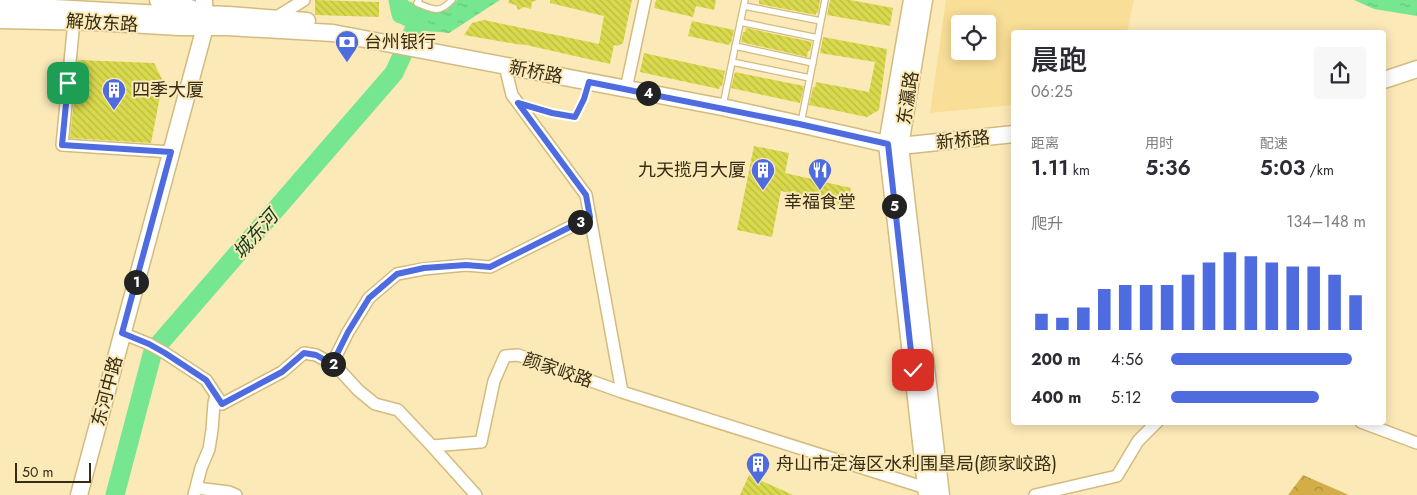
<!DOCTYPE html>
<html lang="zh">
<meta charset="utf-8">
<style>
body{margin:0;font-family:Jost,"Noto Sans SC",sans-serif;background:#f7f7f7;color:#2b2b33;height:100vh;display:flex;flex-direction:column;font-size:19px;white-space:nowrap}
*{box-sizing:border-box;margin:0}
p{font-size:16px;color:#7c7c81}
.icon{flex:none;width:28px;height:28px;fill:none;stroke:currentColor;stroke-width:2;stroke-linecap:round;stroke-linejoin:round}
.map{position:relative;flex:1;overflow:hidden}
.panel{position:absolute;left:1011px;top:30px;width:375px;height:395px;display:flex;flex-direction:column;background:#fff;border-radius:5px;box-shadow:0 2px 12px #0003}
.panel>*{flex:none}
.fabs{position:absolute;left:951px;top:15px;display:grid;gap:10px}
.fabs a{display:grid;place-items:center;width:45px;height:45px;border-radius:5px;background:#fff;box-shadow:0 2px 12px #0003;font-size:25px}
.scale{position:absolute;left:15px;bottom:12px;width:76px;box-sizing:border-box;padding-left:5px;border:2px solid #352c13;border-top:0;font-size:14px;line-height:18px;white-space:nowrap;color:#352c13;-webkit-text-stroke:4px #fce9b8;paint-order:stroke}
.pin{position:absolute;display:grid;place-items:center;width:42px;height:42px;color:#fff;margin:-21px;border-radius:10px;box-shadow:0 2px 8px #0006}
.km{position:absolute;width:25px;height:25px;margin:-12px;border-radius:50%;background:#222;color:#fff;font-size:14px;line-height:25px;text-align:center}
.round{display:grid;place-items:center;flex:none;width:52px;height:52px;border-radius:5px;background:#f7f7f7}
.summary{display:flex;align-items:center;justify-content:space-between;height:85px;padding:0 20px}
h1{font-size:28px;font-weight:600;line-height:38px}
.metrics{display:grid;grid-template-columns:repeat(3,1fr);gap:8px;height:85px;padding:5px 20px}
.metrics div{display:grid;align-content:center}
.metrics b{font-size:21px;font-weight:600}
.metrics small{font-size:14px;font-weight:400}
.metrics p{font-size:14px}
.chart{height:140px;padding:10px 20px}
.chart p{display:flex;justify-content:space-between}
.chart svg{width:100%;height:90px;margin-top:5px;stroke:#4e6ce0;stroke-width:6}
ul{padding:0 20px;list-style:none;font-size:16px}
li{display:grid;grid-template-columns:80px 60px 1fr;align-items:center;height:38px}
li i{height:12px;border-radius:6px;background:#4e6ce0}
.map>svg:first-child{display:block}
.built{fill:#f9de97;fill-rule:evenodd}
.forest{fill:url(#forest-crowns)}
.water{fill:url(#water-ripples)}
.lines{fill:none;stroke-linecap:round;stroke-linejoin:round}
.river{stroke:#77e690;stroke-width:19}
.building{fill:url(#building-back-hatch)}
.lane-casing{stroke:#d3bb7e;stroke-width:8}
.street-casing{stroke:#d3bb7e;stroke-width:14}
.secondary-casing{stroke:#d3bb7e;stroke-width:19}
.lane{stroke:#fff;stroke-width:5.5}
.street{stroke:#fff;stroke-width:11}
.secondary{stroke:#fff;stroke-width:16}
.route-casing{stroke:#fff;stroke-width:10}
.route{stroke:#4e6ce0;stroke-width:6}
.labels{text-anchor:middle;stroke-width:4;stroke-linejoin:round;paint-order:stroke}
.street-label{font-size:18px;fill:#352c13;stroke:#fce9b8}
.poi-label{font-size:18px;fill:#352c13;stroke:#fce9b8;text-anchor:start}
.water-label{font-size:19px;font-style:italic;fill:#0f3d1c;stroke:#fce9b8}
</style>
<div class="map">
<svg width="1417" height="495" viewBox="0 0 1417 495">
<defs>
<pattern id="forest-crowns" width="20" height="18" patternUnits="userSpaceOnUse" patternTransform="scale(1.25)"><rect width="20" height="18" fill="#d3ae48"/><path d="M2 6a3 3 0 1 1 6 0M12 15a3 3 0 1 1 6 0" fill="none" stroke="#ac8e3b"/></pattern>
<pattern id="water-ripples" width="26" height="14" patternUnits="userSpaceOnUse" patternTransform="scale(1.25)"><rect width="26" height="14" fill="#77e690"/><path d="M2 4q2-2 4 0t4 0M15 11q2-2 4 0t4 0" fill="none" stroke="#68c57b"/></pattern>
<pattern id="building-back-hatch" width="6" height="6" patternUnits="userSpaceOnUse" patternTransform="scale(1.25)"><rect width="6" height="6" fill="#d9d94d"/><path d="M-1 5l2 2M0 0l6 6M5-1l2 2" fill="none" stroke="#bbba42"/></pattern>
</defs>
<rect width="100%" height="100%" fill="#fce9b8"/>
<!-- built -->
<path class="built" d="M 946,0 L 1134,0 L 1127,32 L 1014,32 L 1014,105 L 930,113 ZM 960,24 L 988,24 L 988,51 L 960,51 Z"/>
<!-- forest -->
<path class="forest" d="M 1303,475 L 1349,495 L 1288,495 Z"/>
<!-- water -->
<path class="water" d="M 389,0 L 406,0 L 436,13 L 447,10 L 457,0 L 500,0 L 449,33 C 433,31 401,32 394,16 C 392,11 391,5 389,0 Z
M 1354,0 L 1417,0 L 1417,16 L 1374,9 Z"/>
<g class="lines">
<!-- river -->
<path class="river" d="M 115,495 L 153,351 L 394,73 L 419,19 L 401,14 L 398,0"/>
</g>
<!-- building -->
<path class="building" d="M 315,0 L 379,2 L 379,17 L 315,15 Z
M 509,0 L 537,0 L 532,2 L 531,9 L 524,7 L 518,10 L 516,5 L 508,3 Z
M 550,0 L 632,0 L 623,43 L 618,46 L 614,45 L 610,64 L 522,44 L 522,45 L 464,35 L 472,23 L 484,20 L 599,44 L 604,16 L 550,3 Z
M 656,0 L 716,0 L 714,10 L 696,6 L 693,17 L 654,8 Z
M 759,0 L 820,0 L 818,13 L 816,13 L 816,15 L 759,4 Z
M 830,0 L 850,0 L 893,8 L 890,26 L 827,15 Z
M 692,21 L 734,30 L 731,43 L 730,43 L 729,45 L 688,36 Z
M 746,28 L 812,42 L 810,51 L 808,51 L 807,57 L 741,42 L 743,32 L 745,32 Z
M 823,37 L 887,49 L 879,110 L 867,117 L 809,105 L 813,87 L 815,88 L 816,82 L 869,92 L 875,62 L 820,53 Z
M 644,53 L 725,71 L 722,86 L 720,86 L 719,89 L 640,72 Z
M 78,60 L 154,63 L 163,81 L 151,143 L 70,138 Z
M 735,72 L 804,86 L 800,103 L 731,88 Z
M 754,146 L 789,153 L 785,173 L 851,188 L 847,206 L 781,191 L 772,237 L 737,230 Z
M 749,475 L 793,495 L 740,495 Z"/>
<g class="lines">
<!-- lane casing -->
<g class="lane-casing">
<path id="lane" d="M 419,0 L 417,3 C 434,10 439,14 452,0
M 744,6 L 821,21
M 740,22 L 818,38
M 735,46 L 813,63
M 732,62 L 810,78
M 520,104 L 552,113 L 575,117 L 584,99 L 588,84
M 723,105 L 745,0
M 801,123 L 825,0"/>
</g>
<!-- street casing -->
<g class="street-casing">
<path id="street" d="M 275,18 L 304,0
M 74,21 L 62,145 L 171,152
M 505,66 L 512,95 L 586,195 L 622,392
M 626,89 L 645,0
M 122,333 L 149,344 L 165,353 L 206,380 L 222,404 L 282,372 L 304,353 L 316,355 L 336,366 L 358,390 L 375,404 L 398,410 L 432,446 L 481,442 L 494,381 L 505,356 L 518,355 L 622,392 L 926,488
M 332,364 L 348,332 L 369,298 L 397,274 L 424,269 L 466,265 L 490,267 L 590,217
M 1361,422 L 1417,443
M 432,446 L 476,495
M 196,488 L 229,492 L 236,495
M 194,495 L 201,468 L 209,449 L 212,430 L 214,403 L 216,395
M 1035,495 L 1117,476 L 1138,441 L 1157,422"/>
</g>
<!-- secondary casing -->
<g class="secondary-casing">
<path id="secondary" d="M 158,0 L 182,5 L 205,14 L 228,15 L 307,21
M 912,0 L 887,144 L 927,495
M 924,0 L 900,146 L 941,495
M 0,5 L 180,15 L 196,15
M 0,20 L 94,22 L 179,27 L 227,27 L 333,33 L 722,107 L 799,124 L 887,144 L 900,146 L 1014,134
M 1384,80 L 1417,69
M 79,495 L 205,27 L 204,0"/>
</g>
<!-- lane -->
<use href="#lane" class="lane"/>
<!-- street -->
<use href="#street" class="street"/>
<!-- secondary -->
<use href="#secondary" class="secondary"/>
</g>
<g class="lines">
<!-- route casing -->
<g class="route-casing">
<path id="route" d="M 68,83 L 62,145 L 171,152 L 122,333 L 149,344 L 165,353 L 206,380 L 222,404 L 282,372 L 304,353 L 316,355 L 332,364 L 348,332 L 369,298 L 397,274 L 424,268 L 466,265 L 490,267 L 590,217 L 586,195 L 518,103 L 552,113 L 575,117 L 584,99 L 589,82 L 799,124 L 888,144 L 913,370"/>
</g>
<!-- route -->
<use href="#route" class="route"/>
</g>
<!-- icons -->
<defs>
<g id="bank-pin" transform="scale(1.25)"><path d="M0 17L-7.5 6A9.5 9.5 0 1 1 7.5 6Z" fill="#4e6ce0" stroke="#fce9b8"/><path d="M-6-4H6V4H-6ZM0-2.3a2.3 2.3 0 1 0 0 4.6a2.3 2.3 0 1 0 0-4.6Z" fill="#fff"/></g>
<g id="building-pin" transform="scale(1.25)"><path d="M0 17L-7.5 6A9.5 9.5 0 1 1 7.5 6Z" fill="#4e6ce0" stroke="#fce9b8"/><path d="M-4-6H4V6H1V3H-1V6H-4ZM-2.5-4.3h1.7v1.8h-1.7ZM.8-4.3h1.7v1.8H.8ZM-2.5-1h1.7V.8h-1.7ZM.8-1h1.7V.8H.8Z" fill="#fff"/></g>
<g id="restaurant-pin" transform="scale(1.25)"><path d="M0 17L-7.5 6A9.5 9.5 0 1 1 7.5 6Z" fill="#4e6ce0" stroke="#fce9b8"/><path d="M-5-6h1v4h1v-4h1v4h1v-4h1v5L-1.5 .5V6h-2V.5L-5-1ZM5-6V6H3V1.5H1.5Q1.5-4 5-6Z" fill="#fff"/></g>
</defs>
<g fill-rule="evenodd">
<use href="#bank-pin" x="347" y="42"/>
<use href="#building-pin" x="114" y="90"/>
<use href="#building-pin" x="763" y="170"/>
<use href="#restaurant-pin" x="820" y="170"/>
<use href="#building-pin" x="758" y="464"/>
</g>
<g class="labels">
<!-- street labels -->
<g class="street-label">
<text transform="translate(102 23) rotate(3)" y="6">解放东路</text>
<text transform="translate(536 72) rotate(11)" y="6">新桥路</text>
<text transform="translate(908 98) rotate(-81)" y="6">东瀛路</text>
<text transform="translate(963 140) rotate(-6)" y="6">新桥路</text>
<text transform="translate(558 370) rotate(19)" y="6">颜家峧路</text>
<text transform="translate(107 391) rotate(-75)" y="6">东河中路</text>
</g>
<!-- poi labels -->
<g class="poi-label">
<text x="364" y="48">台州银行</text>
<text x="132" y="96">四季大厦</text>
<text x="746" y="176" text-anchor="end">九天揽月大厦</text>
<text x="820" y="208" text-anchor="middle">幸福食堂</text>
<text x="776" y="470">舟山市定海区水利围垦局(颜家峧路)</text>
</g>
<!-- water labels -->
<g class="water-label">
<text transform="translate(255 234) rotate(-49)" y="7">城东河</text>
</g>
</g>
</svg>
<div class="fabs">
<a><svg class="icon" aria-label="locate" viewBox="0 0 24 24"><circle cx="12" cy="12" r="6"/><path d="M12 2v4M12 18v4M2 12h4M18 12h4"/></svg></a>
</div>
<div class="scale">50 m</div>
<div class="pin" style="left:68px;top:83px;background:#1e9e55"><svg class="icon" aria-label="arrive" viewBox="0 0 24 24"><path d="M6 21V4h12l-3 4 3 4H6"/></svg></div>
<div class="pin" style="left:913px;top:370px;background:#d93025"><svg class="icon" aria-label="check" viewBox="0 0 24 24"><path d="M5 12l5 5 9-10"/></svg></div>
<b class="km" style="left:136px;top:282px">1</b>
<b class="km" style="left:333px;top:364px">2</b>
<b class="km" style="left:580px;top:222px">3</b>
<b class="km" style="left:648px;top:93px">4</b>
<b class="km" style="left:894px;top:206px">5</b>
<section class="panel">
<div class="summary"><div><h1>晨跑</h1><p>06:25</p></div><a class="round"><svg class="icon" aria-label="share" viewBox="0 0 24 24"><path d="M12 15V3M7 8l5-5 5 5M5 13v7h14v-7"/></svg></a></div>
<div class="metrics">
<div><p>距离</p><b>1.11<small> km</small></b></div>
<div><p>用时</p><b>5:36</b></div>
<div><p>配速</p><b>5:03<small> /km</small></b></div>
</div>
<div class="chart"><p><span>爬升</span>134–148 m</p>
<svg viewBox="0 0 160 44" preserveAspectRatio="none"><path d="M5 44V36M15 44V38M25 44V33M35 44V24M45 44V22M55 44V22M65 44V22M75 44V17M85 44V11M95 44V6M105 44V8M115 44V11M125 44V13M135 44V13M145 44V17M155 44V27"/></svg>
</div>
<ul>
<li><b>200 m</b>4:56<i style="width:93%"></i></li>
<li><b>400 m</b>5:12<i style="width:76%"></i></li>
</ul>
</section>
</div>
